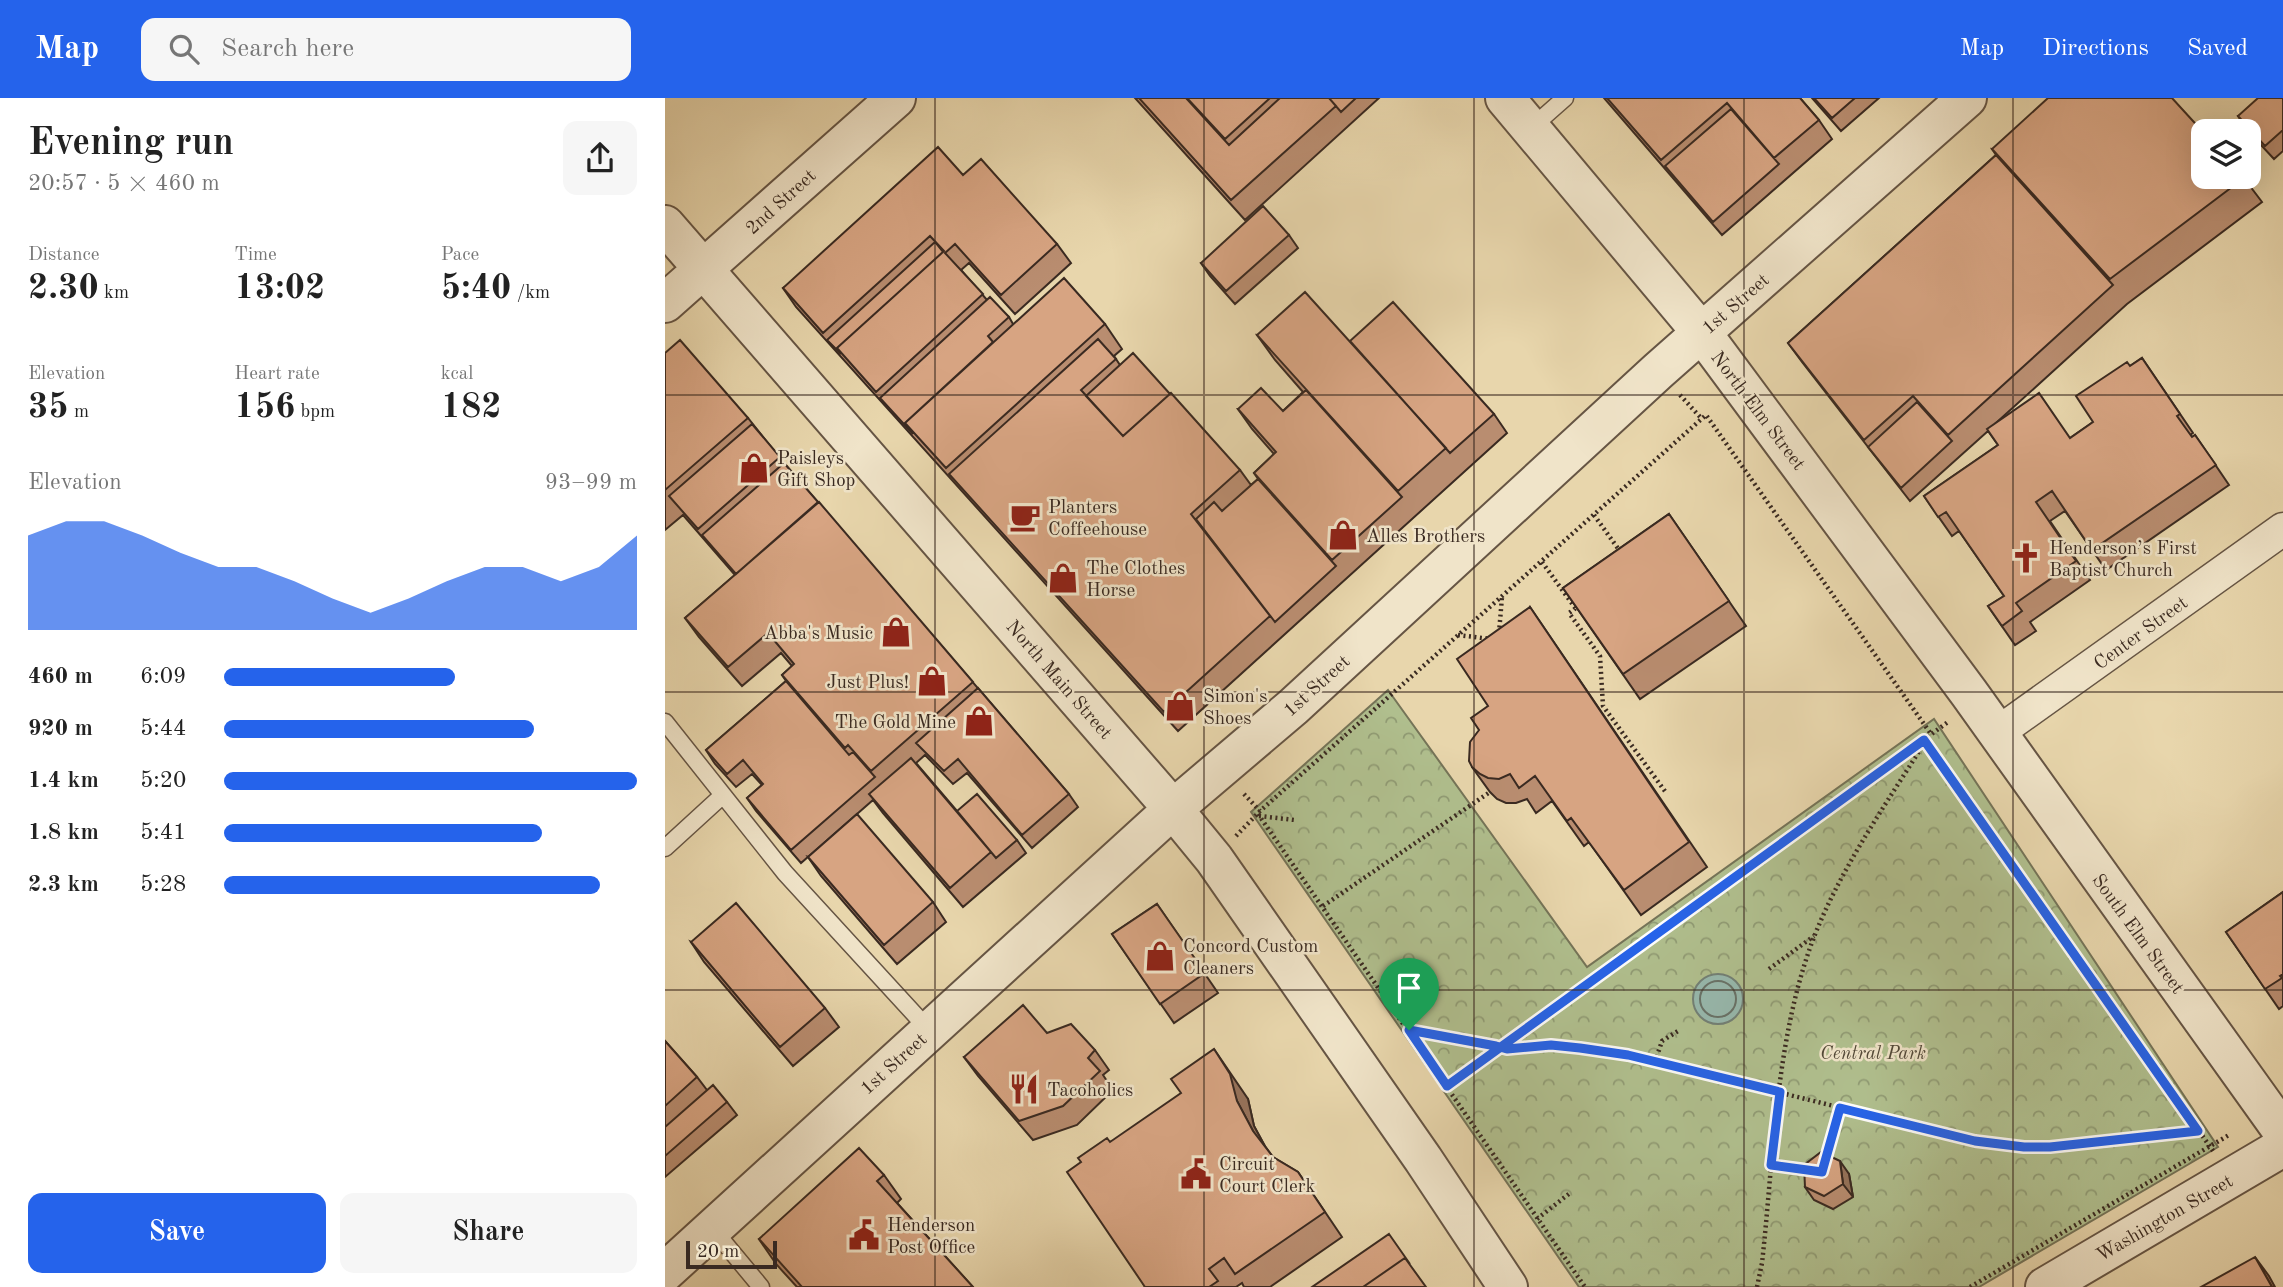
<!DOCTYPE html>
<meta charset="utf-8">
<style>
body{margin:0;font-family:"Old Standard TT",serif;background:#f6f6f6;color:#222;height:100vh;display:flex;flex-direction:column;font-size:26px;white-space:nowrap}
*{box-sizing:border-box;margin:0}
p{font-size:23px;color:#767676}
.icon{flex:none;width:38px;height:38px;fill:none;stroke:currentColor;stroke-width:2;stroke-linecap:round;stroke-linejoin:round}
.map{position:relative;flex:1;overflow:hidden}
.side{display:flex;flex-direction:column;background:#fff;width:665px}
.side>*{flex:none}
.fabs{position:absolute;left:1526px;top:21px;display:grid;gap:14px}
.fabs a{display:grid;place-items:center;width:70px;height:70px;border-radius:14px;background:#fff;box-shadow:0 7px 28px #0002;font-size:35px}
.scale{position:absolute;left:21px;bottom:18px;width:91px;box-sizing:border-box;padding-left:7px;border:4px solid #3a2a21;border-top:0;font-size:19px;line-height:24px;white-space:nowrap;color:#3a2a21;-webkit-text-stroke:5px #f0e4c9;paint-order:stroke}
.pin{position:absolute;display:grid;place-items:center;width:60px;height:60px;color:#fff;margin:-72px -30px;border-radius:50% 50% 50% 0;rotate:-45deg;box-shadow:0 0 7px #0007}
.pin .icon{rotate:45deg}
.round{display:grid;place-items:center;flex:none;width:74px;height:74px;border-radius:14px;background:#f6f6f6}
.headline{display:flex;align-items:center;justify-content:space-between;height:119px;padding:0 28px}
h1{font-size:38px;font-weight:600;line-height:52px}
.metrics{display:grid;grid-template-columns:repeat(3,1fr);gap:10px;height:119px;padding:7px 28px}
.metrics div{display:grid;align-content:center}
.metrics b{font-size:35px;font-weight:600}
.metrics small{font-size:19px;font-weight:400}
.metrics p{font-size:19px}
.chart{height:196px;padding:14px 28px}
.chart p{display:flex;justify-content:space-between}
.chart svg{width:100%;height:126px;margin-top:7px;fill:#2563eb;opacity:.7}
.action{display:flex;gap:14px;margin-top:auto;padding:14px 28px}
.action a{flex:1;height:80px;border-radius:14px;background:#2563eb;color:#fff;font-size:28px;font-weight:600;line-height:80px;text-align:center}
.action a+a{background:#f6f6f6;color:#222}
ul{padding:0 28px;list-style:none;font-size:23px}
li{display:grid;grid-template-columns:112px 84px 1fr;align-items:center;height:52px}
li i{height:18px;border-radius:9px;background:#2563eb}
header{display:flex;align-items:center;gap:42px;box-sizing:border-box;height:98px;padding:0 35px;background:#2563eb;color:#fff}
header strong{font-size:33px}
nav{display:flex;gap:38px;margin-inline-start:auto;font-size:24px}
.search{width:490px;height:63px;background:#f6f6f6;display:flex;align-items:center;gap:18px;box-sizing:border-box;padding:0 24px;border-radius:14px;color:#767676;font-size:26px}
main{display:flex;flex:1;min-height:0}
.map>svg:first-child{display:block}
.park{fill:url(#park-crowns);stroke:#757458;stroke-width:2}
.water{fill:#97b9ae;stroke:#728076;stroke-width:2}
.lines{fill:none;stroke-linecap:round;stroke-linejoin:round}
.shore{stroke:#687268;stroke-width:2}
.service-casing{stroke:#654;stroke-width:19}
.minor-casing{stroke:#654;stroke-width:35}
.tertiary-casing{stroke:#654;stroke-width:42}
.path{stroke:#3a2a21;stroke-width:4.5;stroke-dasharray:2 3.5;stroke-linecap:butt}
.service{stroke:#f0e4c9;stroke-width:16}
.minor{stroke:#f0e4c9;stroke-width:32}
.tertiary{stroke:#f0e4c9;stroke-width:38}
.wall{fill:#b98d70;stroke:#3a2a21;stroke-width:2}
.shaded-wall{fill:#96735b;stroke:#3a2a21;stroke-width:2}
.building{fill:#d7a482;stroke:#3a2a21;stroke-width:2}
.route-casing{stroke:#fff;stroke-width:14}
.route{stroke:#2563eb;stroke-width:9}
.grid{fill:none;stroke:#3a2a21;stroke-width:2;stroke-opacity:0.55}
.labels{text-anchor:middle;stroke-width:5;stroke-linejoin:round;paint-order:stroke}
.street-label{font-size:19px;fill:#3a2a21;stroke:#f0e4c9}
.poi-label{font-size:19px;fill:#3a2a21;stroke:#f0e4c9;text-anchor:start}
.park-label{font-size:19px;font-style:italic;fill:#524837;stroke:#f0e4c9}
</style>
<header>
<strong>Map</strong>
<div class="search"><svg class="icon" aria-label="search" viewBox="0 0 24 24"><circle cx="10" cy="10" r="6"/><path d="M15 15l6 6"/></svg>Search here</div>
<nav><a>Map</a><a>Directions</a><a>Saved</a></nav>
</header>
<main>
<section class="side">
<div class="headline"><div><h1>Evening run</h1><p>20:57 · 5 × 460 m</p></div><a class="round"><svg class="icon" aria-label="share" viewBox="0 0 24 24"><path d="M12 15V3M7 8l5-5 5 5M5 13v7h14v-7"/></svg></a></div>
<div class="metrics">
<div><p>Distance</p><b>2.30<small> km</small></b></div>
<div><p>Time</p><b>13:02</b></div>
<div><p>Pace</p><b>5:40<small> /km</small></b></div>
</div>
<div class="metrics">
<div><p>Elevation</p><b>35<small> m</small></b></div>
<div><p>Heart rate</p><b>156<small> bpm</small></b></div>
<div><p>kcal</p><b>182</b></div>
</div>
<div class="chart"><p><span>Elevation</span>93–99 m</p>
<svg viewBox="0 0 160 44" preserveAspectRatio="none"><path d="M0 44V11L10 6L20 6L30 11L40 17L50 22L60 22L70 27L80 33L90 38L100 33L110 27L120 22L130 22L140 27L150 22L160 11V44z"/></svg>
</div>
<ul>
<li><b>460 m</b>6:09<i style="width:56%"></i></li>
<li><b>920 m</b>5:44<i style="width:75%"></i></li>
<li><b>1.4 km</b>5:20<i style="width:100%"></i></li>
<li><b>1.8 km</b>5:41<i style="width:77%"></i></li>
<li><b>2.3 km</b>5:28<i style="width:91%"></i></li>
</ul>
<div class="action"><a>Save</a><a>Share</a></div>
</section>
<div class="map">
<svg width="1618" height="1189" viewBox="0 0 1618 1189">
<defs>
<pattern id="park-crowns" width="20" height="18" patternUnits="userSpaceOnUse" patternTransform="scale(1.75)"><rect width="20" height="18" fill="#b0bf8e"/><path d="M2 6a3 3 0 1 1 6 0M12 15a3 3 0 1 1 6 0" fill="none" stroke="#909b74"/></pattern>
</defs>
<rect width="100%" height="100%" fill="#e8d6ac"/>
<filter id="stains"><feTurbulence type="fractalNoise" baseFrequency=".00286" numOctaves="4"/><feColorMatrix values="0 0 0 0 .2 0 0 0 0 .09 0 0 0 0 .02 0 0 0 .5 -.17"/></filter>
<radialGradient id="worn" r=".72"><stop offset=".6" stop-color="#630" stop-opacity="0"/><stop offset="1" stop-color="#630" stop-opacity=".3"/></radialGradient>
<!-- park -->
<path class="park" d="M 723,592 L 922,869 L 1269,621 L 1553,1049 L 1314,1189 L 914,1189 L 586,714 Z"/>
<!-- water -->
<path class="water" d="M1028 901a25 25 0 1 1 50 0a25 25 0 1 1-50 0Z"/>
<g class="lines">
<!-- shore -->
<path class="shore" d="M1035 901a18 18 0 1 1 36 0a18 18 0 1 1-36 0Z"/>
<!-- service casing -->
<g class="service-casing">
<path id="service" d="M 866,30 L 900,0
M 0,624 L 120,775 L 264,932
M 0,750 L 58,697
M 47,1130 L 96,1189"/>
</g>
<!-- minor casing -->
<g class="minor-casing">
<path id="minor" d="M 1331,636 L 1618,431"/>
</g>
<!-- tertiary casing -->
<g class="tertiary-casing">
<path id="tertiary" d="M 840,0 L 1037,235 L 1304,595 L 1618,1034
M 0,127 L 508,711 L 549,761 L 758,1061 L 843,1189
M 0,205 L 231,0
M 0,1174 L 508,711 L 628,609 L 993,273 L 1302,0
M 1380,1189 L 1618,1049"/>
</g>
<!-- path -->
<path class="path" d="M 1015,297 L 1037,321
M 929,417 L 957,456
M 877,464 L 911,511
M 915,507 L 904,515 L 935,558 L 938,608 L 1002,696
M 834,535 L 837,499
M 793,537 L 826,541
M 1259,642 L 1548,1053
M 579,696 L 595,713
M 593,716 L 920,1189
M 594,718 L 630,722
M 571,738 L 595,713 L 1041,317 L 1266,636
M 658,808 L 825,694
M 1104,871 L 1149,838
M 744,932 L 842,951 L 886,947 L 963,957 L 1290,1038 C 1372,1057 1451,1043 1533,1033
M 990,964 L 997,943 L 1013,933
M 782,988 L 1283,624
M 1161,1061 L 1175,1010
M 1106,1067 L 1144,1072
M 872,1121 L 905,1095
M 1092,1189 L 1097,1165 C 1109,1058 1110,941 1149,839 C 1176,770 1221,706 1260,644
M 1305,1189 L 1564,1037"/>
<!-- service -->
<use href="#service" class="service"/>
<!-- minor -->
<use href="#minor" class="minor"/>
<!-- tertiary -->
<use href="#tertiary" class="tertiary"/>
</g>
<!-- wall -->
<path class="wall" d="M 470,0 L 714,0 L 580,122 Z
M 939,0 L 1135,0 L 1154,22 L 1167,41 L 1057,137 Z
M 1147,0 L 1214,0 L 1176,33 Z
M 1618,0 L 1618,53 L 1609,61 L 1582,32 L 1573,18 Z
M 1327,51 L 1578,79 L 1597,104 L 1462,206 L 1331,325 L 1405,340 L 1428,324 L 1465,268 L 1477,260 L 1528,335 L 1525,337 L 1527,339 L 1530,337 L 1564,387 L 1441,472 L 1400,413 L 1385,423 L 1425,482 L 1365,524 L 1371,533 L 1350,547 L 1323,508 L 1339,498 L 1294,433 L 1287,438 L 1259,398 L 1333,347 L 1323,333 L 1245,403 L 1137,264 L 1123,245 L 1331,57 Z
M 298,77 L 392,146 L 406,165 L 350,216 L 304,165 L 296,172 L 322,202 L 344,219 L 348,226 L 440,226 L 457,251 L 449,258 L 455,267 L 575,372 L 586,387 L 593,381 L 589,375 L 609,356 L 587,331 L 573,311 L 618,313 L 638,294 L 610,262 L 592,237 L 685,243 L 829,316 L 842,335 L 513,633 L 131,209 L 118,190 Z
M 624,137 L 633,150 L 570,206 L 545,178 L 536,165 Z
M 0,255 L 83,320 L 119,365 L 404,696 L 413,709 L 367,750 L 302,675 L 288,686 L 260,657 L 251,665 L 292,713 L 352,742 L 361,755 L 298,809 L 218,715 L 208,702 L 136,765 L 91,713 L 82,700 L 97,687 L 87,676 L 71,689 L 50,666 L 41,652 L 121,583 L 117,577 L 127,568 L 116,555 L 77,588 L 34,539 L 20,520 L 70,477 L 18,417 L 0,432 Z
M 1004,416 L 1081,528 L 975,601 L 898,490 Z
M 865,509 L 1042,769 L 976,817 L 924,744 L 919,748 L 887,703 L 871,715 L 862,701 L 851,705 L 841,705 L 832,701 L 825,694 L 807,669 L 814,632 L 823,608 Z
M 143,759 L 268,804 L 281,824 L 232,866 L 156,778 Z
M 1618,794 L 1618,908 L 1614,911 L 1561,834 Z
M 492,806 L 553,895 L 509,925 L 447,836 Z
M 26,844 L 160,910 L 174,929 L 128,968 L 39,864 Z
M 382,935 L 430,952 L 444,972 L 438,977 L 448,992 L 412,1027 L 368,1042 L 313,978 L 299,959 Z
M 0,943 L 32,979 L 42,992 L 62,1004 L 72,1017 L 0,1079 Z
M 583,1001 L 589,1028 L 600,1048 L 608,1059 L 633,1074 L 677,1139 L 605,1189 L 579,1189 L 577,1185 L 571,1189 L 480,1189 L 416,1064 L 445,1044 Z
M 1184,1076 L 1188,1099 L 1168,1111 L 1149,1102 L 1140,1089 Z
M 219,1077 L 236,1101 L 232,1105 L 308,1189 L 132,1189 L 111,1166 L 94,1141 Z"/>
<!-- shaded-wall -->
<path class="shaded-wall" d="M 549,951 L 583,1001 L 589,1028 L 605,1058 L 588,1033 L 572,1003 Z
M 1175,1063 L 1184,1076 L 1188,1099 L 1178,1086 Z
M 1590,1159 L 1604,1178 L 1610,1189 L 1607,1189 Z"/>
<!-- building -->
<path class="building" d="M 474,0 L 521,0 L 564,47 L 615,0 L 664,0 L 671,8 L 566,102 Z
M 522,0 L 605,0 L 560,41 Z
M 664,0 L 691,0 L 676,14 Z
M 942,0 L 1135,0 L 1154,22 L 1109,60 L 1062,5 L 996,62 Z
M 1149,0 L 1190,0 L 1167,20 Z
M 1383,0 L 1507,0 L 1538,34 L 1538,79 L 1579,80 L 1445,181 L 1327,51 Z
M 1593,0 L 1618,0 L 1618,32 L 1600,48 L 1573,18 Z
M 1066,11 L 1114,66 L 1048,124 L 1000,68 Z
M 273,49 L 298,77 L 316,61 L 392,146 L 336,197 L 290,146 L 280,155 L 318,196 L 211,294 L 172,250 L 279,153 L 265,138 L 158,235 L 118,190 Z
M 1331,57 L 1448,187 L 1283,337 L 1248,298 L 1199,342 L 1123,245 Z
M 598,108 L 624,137 L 561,193 L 536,165 Z
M 270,144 L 278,154 L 172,250 L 176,256 L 162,242 Z
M 399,180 L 440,226 L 281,370 L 240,325 Z
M 640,194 L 781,350 L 733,393 L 592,237 Z
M 325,199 L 344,219 L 323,238 L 328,244 L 240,325 L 248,336 L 215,300 Z
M 728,204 L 829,316 L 785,355 L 685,243 Z
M 433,241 L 451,261 L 416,292 L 458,338 L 506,295 L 575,372 L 526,416 L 605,518 L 499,614 L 284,376 Z
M 15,242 L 83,320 L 0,392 L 0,255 Z
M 468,255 L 505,296 L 458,338 L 421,298 Z
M 1477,260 L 1515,316 L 1512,318 L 1527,339 L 1530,337 L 1551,367 L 1427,452 L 1387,393 L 1371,404 L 1411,463 L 1351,505 L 1357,513 L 1337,528 L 1323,508 L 1339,498 L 1281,414 L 1273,419 L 1259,398 L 1333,347 L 1322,331 L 1374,295 L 1405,340 L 1428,324 L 1411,298 L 1462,264 L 1465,268 Z
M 596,290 L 618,313 L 641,292 L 737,399 L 667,462 L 589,375 L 611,354 L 573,311 Z
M 1252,304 L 1287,343 L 1236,390 L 1203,349 Z
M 87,326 L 115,359 L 33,431 L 4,398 Z
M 119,365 L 153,404 L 71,476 L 37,437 Z
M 593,381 L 671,468 L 610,524 L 531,421 L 549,404 L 557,413 Z
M 154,404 L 308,584 L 206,673 L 183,647 L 180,650 L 117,577 L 129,566 L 103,535 L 63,569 L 20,520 Z
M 1004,416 L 1064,503 L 958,576 L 898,490 Z
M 865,509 L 1024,744 L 959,792 L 906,720 L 902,723 L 870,678 L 854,690 L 845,676 L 834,681 L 823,680 L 815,676 L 807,669 L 804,663 L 805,644 L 814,632 L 806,620 L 823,608 L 792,561 Z
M 121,583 L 184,657 L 188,654 L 210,679 L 126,752 L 82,700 L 98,686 L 78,662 L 62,676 L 41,652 Z
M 313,590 L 404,696 L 357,737 L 293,661 L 279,673 L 251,645 Z
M 246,660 L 326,754 L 285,790 L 204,696 Z
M 312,696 L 352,742 L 331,760 L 292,713 Z
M 192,716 L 268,804 L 219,847 L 143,759 Z
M 1618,794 L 1618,876 L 1615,878 L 1617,880 L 1600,891 L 1561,834 Z
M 71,805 L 160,910 L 115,949 L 26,844 Z
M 492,806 L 540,875 L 495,906 L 447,836 Z
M 358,907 L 382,935 L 406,926 L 430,952 L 423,960 L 435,973 L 398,1008 L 354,1023 L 299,959 Z
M 0,943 L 32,979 L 0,1008 Z
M 549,951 L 565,976 L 572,1003 L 588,1033 L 608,1059 L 633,1074 L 660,1114 L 570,1176 L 559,1160 L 544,1171 L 553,1183 L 544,1189 L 480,1189 L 402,1074 L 416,1064 L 413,1060 L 442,1040 L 445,1044 L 516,995 L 506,981 Z
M 48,987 L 62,1004 L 0,1058 L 0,1029 Z
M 194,1050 L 219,1077 L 212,1083 L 308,1189 L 137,1189 L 94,1141 Z
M 1156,1054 L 1175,1063 L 1178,1086 L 1159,1098 L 1140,1089 L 1139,1067 Z
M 724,1136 L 745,1166 L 740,1160 L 698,1189 L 647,1189 Z
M 1590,1159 L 1607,1189 L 1536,1189 Z
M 740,1160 L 761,1189 L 698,1189 Z"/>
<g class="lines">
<!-- route casing -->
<g class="route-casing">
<path id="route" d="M 744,932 L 831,948 L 842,951 L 886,947 L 915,950 L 963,957 L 1115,994 L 1106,1067 L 1157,1074 L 1175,1010 L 1310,1043 L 1359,1049 L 1385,1049 L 1533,1033 L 1259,642 C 1100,757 941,873 782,988 L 744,932"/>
</g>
<!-- route -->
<use href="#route" class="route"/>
</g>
<!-- grid -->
<path class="grid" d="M 270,0 L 270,1189M 539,0 L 539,1189M 809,0 L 809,1189M 1079,0 L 1079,1189M 1348,0 L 1348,1189M 0,297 L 1618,297M 0,594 L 1618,594M 0,892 L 1618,892"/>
<!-- icons -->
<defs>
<g id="shop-bare" transform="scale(2.415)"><path d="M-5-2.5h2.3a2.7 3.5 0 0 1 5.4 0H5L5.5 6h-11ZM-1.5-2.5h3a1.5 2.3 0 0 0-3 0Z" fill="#8f2418" stroke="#f0e4c9" stroke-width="2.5" paint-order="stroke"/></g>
<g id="cafe-bare" transform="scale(2.415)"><path d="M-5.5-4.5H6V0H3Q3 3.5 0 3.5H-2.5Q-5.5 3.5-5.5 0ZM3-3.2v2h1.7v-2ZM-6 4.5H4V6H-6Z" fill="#8f2418" stroke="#f0e4c9" stroke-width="2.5" paint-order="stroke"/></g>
<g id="church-bare" transform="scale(2.415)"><path d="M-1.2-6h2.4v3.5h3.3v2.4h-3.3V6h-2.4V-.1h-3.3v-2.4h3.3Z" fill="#8f2418" stroke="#f0e4c9" stroke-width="2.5" paint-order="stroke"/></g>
<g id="restaurant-bare" transform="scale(2.415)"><path d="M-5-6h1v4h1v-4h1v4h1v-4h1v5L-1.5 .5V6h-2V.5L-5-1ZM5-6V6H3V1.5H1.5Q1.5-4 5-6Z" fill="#8f2418" stroke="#f0e4c9" stroke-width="2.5" paint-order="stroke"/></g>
<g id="civic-bare" transform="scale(2.415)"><path d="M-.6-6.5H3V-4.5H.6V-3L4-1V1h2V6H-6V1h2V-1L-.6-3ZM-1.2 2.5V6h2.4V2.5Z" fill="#8f2418" stroke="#f0e4c9" stroke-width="2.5" paint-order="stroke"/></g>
</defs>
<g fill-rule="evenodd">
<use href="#shop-bare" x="89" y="370"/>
<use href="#cafe-bare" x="360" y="419"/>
<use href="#shop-bare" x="678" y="437"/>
<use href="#church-bare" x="1361" y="460"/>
<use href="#shop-bare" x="398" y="480"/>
<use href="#shop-bare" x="231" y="534"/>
<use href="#shop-bare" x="267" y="583"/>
<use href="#shop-bare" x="515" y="608"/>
<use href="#shop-bare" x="314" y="623"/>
<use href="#shop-bare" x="495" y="858"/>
<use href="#restaurant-bare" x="359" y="991"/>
<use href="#civic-bare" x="531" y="1076"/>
<use href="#civic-bare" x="199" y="1137"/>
</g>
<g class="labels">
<!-- street labels -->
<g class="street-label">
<text transform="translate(115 103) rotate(-42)" y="7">2nd Street</text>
<text transform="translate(1070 205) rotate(-41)" y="7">1st Street</text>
<text transform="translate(1094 312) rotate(53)" y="7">North Elm Street</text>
<text transform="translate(1475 534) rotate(-36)" y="7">Center Street</text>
<text transform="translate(395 581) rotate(49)" y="7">North Main Street</text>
<text transform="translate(651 587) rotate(-42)" y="7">1st Street</text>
<text transform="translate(1474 835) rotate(54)" y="7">South Elm Street</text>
<text transform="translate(228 965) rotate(-42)" y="7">1st Street</text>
<text transform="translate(1499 1119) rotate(-30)" y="7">Washington Street</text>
</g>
<!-- poi labels -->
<g class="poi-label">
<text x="112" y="366">Paisleys<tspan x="112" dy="22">Gift Shop</tspan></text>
<text x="383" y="415">Planters<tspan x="383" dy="22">Coffeehouse</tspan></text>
<text x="701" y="444">Alles Brothers</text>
<text x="1384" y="456">Henderson’s First<tspan x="1384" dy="22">Baptist Church</tspan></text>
<text x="421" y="476">The Clothes<tspan x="421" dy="22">Horse</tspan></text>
<text x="208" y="541" text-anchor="end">Abba's Music</text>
<text x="244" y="590" text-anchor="end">Just Plus!</text>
<text x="538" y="604">Simon's<tspan x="538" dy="22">Shoes</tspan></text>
<text x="291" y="630" text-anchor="end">The Gold Mine</text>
<text x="518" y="854">Concord Custom<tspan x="518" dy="22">Cleaners</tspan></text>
<text x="382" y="998">Tacoholics</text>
<text x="554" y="1072">Circuit<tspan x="554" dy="22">Court Clerk</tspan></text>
<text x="222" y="1133">Henderson<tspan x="222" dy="22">Post Office</tspan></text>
</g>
<!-- park labels -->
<g class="park-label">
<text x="1208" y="961">Central Park</text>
</g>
</g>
<rect width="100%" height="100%" filter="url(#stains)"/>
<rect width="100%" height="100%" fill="url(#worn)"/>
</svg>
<div class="fabs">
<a><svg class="icon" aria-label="layers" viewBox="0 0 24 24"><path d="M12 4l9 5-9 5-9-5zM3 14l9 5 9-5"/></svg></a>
</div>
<div class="scale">20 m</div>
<div class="pin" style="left:744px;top:932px;background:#1e9e55"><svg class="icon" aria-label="arrive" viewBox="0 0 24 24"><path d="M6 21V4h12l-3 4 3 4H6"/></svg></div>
</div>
</main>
